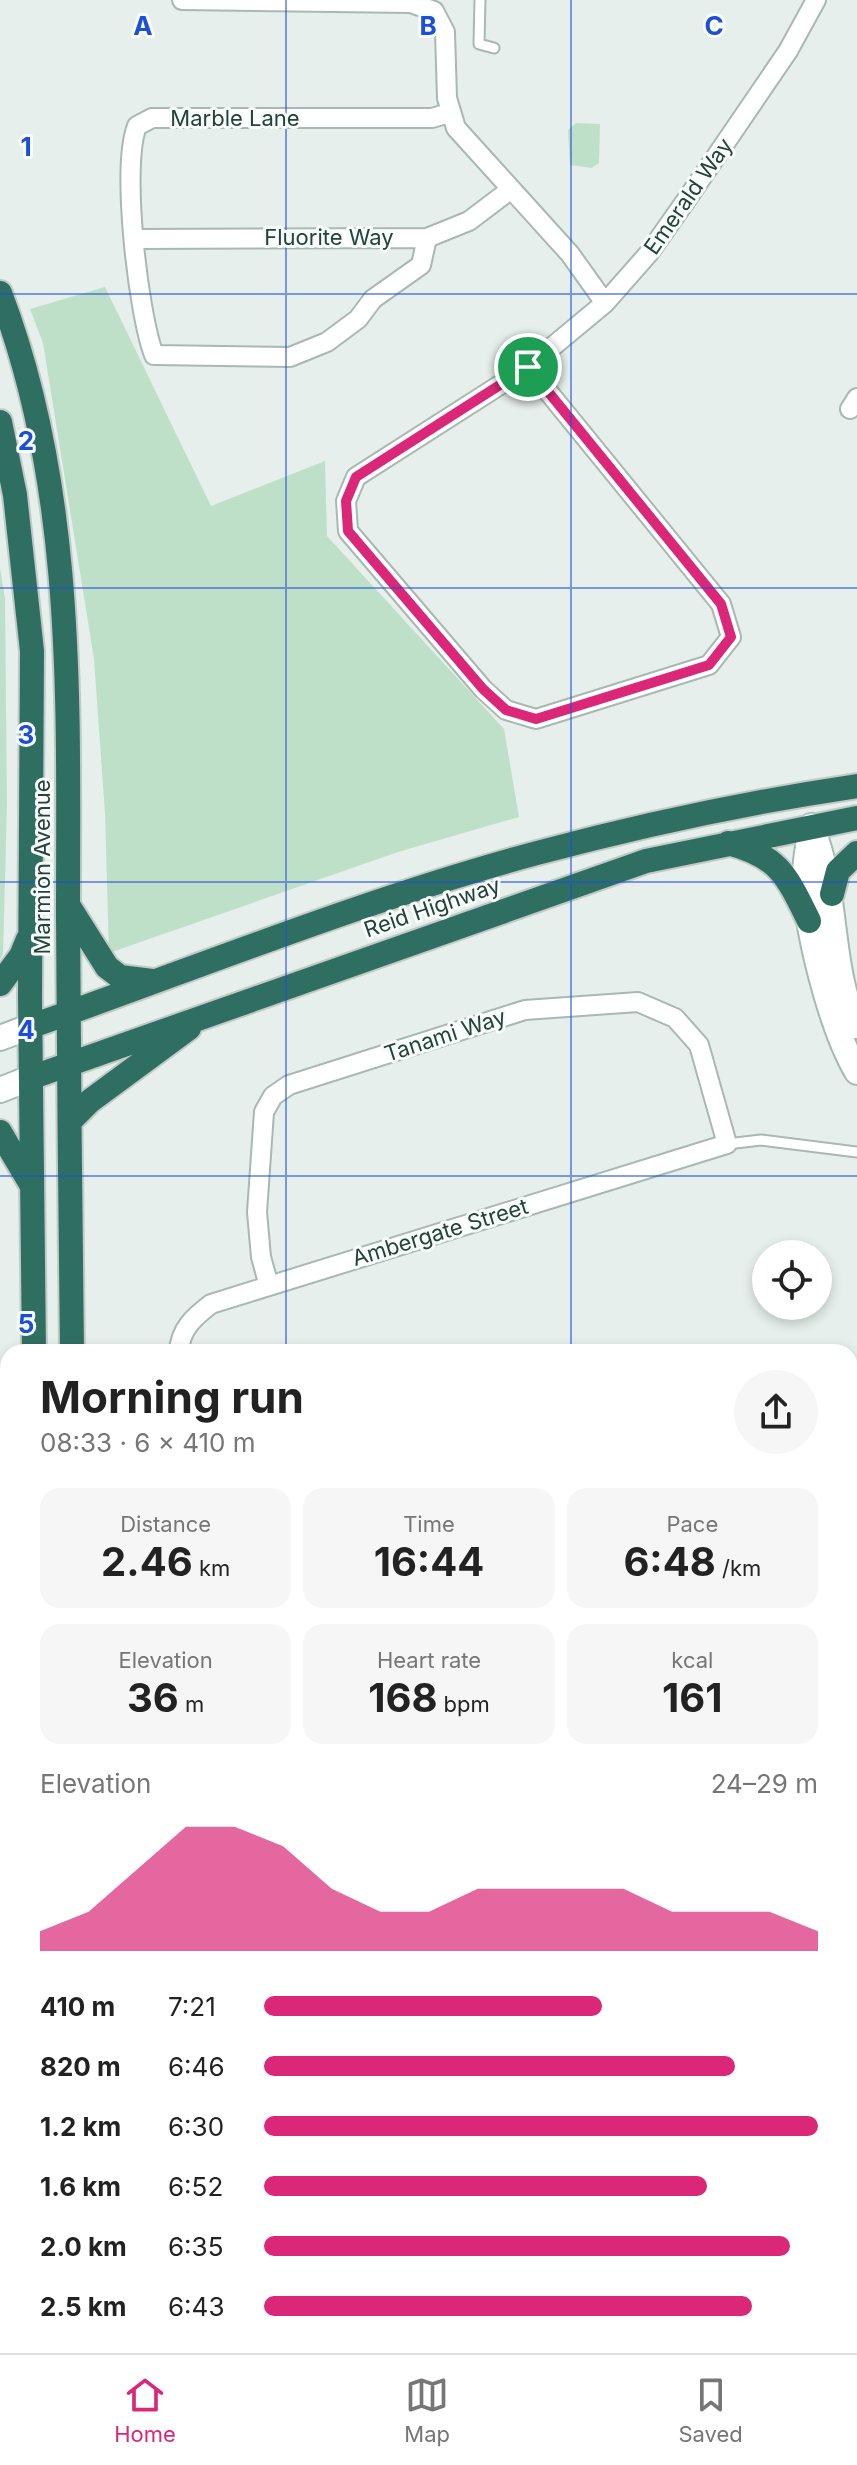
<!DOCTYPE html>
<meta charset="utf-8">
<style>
body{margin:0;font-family:Inter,sans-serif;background:#f6f6f6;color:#222;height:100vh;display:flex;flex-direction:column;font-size:30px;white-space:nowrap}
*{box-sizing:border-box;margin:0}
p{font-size:26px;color:#767676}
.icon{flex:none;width:44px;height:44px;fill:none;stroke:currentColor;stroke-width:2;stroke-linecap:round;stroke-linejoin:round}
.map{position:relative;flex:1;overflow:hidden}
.drawer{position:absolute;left:0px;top:1344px;width:858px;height:1010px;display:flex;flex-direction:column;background:#fff;border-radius:24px 24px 0 0;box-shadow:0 4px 12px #0003}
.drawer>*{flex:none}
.controls{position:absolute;left:752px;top:1240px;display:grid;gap:16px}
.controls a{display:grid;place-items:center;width:80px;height:80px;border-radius:50%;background:#fff;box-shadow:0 4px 12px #0003;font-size:40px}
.pin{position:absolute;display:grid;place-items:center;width:68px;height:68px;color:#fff;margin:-34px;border:4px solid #fff;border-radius:50%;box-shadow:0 2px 8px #0007}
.round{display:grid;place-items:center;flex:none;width:84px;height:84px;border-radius:42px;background:#f6f6f6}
.overview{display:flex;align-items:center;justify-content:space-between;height:136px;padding:0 40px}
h1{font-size:44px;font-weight:700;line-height:60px}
.stats{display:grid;grid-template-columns:repeat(3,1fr);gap:12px;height:136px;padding:8px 40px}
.stats div{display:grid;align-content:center;border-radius:20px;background:#f6f6f6;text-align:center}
.stats b{font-size:40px;font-weight:700}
.stats small{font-size:22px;font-weight:400}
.stats p{font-size:22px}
.chart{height:224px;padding:16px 40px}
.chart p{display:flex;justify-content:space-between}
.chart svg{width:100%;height:144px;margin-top:8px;fill:#db2777;opacity:.7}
ul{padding:0 40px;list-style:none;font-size:26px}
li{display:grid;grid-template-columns:128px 96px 1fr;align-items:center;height:60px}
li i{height:20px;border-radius:10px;background:#db2777}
.dock{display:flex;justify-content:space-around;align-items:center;height:112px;border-top:2px solid #e0e0e0;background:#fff;font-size:22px;color:#767676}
.dock a{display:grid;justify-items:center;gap:4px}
.dock .current{color:#db2777}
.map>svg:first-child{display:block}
.green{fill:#bfe0c8}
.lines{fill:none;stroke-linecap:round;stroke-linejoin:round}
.lane-casing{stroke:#a8b8b2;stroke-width:13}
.street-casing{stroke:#a8b8b2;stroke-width:22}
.secondary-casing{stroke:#a4bbb3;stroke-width:28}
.highway-casing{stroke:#c2cac8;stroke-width:28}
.lane{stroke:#fff;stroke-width:9}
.street{stroke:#fff;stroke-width:18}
.secondary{stroke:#fff;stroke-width:24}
.highway{stroke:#2f6f62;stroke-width:24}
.route-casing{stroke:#fff;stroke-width:16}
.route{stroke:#db2777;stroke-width:10}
.grid{fill:none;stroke:#1d4ed8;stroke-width:2;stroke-opacity:0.55}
.labels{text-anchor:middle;stroke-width:6;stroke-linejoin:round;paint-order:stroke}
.street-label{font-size:22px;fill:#24423a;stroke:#f7fbf9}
.grid-label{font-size:26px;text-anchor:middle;font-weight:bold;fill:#1d4ed8;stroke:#f7fbf9;stroke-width:6;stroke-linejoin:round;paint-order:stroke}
</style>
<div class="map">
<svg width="857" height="2353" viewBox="0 0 857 2353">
<rect width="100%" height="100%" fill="#e6efeb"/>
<!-- green -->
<path class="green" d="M 576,123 L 600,124 L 599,163 L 592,168 L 570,165 L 568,130 Z
M 105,287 L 211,506 L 325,461 L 327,536 L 504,729 L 519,817 L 398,852 L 109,953 L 105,813 L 94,659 L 43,343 L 30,309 Z
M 0,567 L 5,599 L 7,805 L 3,954 L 0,960 Z
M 850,1389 L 857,1390 L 857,1625 L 850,1631 Z
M 0,2302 L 8,2306 L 8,2346 L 87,2346 L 98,2353 L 0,2353 Z"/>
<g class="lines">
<!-- lane casing -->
<g class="lane-casing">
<path id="lane" d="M 480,0 L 479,44 L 494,48
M 727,1144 L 761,1140 L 857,1152"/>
</g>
<!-- street casing -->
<g class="street-casing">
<path id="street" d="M 182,0 L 411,3 L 434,11 L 445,32 L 447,98 L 456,128 L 570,254 L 605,303
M 427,238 L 421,265 L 373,299 L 358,319 L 327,342 L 290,357 L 154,355 C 138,313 121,166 137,126 L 152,118 L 432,118 L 449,113
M 134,239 L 427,238 L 469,221 L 510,190
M 528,367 L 721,604 L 731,637 L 709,665 L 536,719 L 506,710 L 483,689 L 348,531 L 346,501 L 356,477 L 528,367 L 605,303 L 649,253 L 687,199 L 788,51 L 816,0
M 850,409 L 857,398
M 179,1352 C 180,1329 194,1317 211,1304 L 727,1144 L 699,1045 L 675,1018 L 638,1002 L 525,1010 L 289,1085 L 273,1096 L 264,1112 L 257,1212 L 261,1257 L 269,1286
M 850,1378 L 857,1379
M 850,1644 L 857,1638
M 850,2108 L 857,2113
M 280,2346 L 291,2353
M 719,2346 L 730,2353"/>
</g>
<!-- secondary casing -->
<g class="secondary-casing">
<path id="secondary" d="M 811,826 C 809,843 805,859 805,876 C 805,927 831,1028 857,1072
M 812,829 C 839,893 828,969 857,1026
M 0,1038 L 32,1026
M 0,1090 L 33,1077
M 850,1943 L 857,1938
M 850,1964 L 857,1959
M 526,2353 L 531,2346"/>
</g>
<!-- highway casing -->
<g class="highway-casing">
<path id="highway" d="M 0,293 C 76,492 68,707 68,916 C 68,1061 71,1207 72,1352
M 0,422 L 15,495 L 32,651 L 30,996 L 34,1352
M 728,843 C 779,856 787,876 809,921
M 832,894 L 838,871 L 857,853
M 68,905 L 107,967 L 120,977 L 152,981
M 0,984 L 21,956 L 28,939
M 32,1026 C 199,967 366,899 537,853 C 642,825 749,802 857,786
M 33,1077 L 646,861 L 857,818
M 71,1120 L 90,1101 L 189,1028
M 0,1132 L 32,1186
M 0,1830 L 8,1789
M 0,2001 L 8,1976"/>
</g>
<!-- lane -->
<use href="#lane" class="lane"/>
<!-- street -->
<use href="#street" class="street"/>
<!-- secondary -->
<use href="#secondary" class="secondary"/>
<!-- highway -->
<use href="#highway" class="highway"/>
</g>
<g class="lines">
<!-- route casing -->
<g class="route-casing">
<path id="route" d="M 528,367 L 721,604 L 731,637 L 709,665 L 536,719 L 506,710 L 483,689 L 348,531 L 346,501 L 356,477 Z"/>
</g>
<!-- route -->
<use href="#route" class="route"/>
</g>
<!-- grid -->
<path class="grid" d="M 286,0 L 286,1352M 571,0 L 571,1352M 0,294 L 857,294M 0,588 L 857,588M 0,882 L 857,882M 0,1176 L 857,1176M 0,1471 L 8,1471M 850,1471 L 857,1471M 0,1765 L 8,1765M 850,1765 L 857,1765M 0,2059 L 8,2059M 850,2059 L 857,2059M 286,2346 L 286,2353M 571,2346 L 571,2353"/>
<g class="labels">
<!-- street labels -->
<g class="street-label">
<text x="235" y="126">Marble Lane</text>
<text transform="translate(688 196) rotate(-55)" y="8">Emerald Way</text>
<text x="329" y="245">Fluorite Way</text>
<text transform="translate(42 867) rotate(-90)" y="8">Marmion Avenue</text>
<text transform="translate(432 907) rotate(-19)" y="8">Reid Highway</text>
<text transform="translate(445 1035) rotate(-18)" y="8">Tanami Way</text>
<text transform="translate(440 1232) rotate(-17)" y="8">Ambergate Street</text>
</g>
</g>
<g class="grid-label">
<text x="143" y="35">A</text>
<text x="428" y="35">B</text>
<text x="714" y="35">C</text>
<text x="26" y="156">1</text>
<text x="26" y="450">2</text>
<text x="26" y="744">3</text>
<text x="26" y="1039">4</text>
<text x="26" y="1333">5</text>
</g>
</svg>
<div class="controls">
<a><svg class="icon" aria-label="locate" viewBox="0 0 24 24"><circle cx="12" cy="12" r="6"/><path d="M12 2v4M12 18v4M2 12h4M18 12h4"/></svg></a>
</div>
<div class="pin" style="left:528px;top:367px;background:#1e9e55"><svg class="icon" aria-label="arrive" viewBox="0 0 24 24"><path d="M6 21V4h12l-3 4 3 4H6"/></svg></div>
<section class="drawer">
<div class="overview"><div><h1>Morning run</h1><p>08:33 · 6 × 410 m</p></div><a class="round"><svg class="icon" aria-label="share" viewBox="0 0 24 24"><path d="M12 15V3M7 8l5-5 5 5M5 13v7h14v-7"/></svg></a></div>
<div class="stats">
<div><p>Distance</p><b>2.46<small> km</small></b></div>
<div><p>Time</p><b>16:44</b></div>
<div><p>Pace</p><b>6:48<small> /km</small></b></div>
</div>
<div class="stats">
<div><p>Elevation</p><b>36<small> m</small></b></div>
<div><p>Heart rate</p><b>168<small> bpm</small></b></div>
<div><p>kcal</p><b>161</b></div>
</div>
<div class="chart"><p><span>Elevation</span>24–29 m</p>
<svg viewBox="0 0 160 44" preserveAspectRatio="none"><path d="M0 44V38L10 32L20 19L30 6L40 6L50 12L60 25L70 32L80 32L90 25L100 25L110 25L120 25L130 32L140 32L150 32L160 38V44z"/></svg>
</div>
<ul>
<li><b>410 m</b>7:21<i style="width:61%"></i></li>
<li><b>820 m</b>6:46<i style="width:85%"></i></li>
<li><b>1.2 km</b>6:30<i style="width:100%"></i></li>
<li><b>1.6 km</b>6:52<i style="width:80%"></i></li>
<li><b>2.0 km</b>6:35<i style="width:95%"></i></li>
<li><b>2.5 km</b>6:43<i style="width:88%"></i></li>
</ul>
</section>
</div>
<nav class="dock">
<a class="current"><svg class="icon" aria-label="home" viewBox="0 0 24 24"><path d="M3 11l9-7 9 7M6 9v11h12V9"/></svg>Home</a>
<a><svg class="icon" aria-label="map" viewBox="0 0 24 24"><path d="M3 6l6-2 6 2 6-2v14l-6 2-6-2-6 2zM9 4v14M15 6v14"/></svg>Map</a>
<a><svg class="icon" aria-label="saved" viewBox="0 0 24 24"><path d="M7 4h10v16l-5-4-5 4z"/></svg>Saved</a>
</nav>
